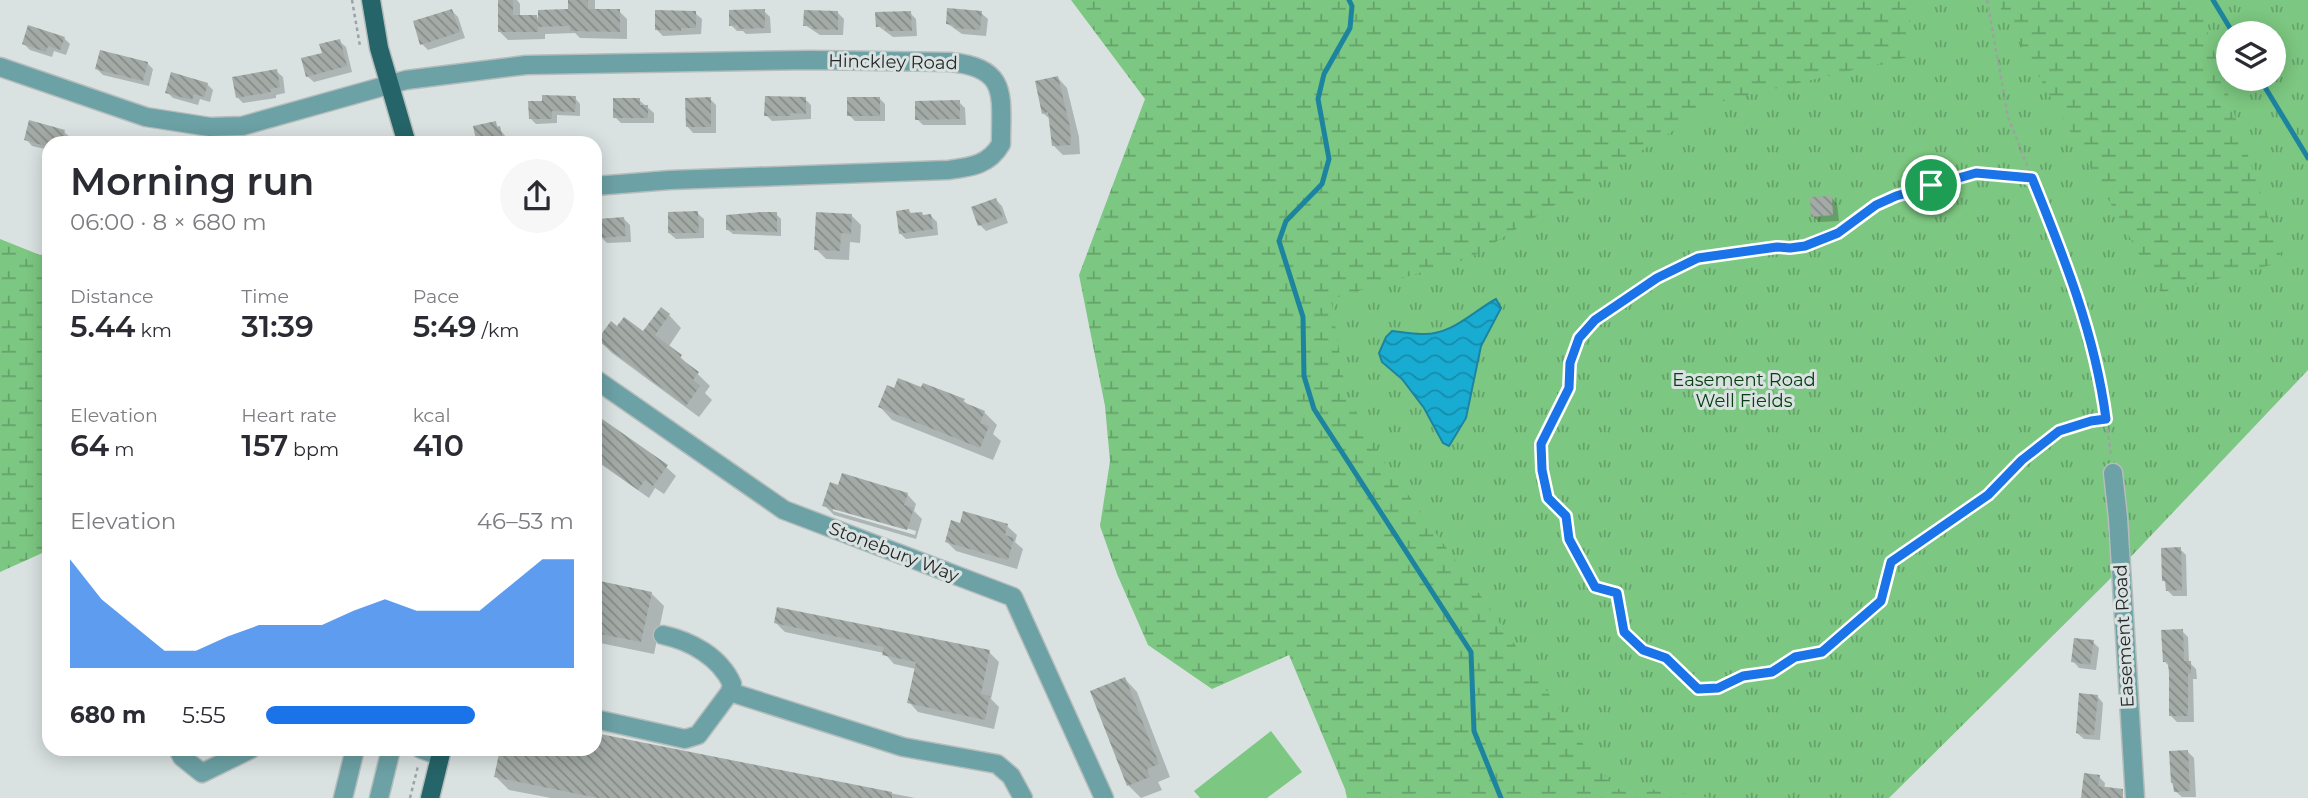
<!DOCTYPE html>
<meta charset="utf-8">
<style>
body{margin:0;font-family:Montserrat,sans-serif;background:#f7f7f7;color:#2b2b33;height:100vh;display:flex;flex-direction:column;font-size:26px;white-space:nowrap}
*{box-sizing:border-box;margin:0}
p{font-size:23px;color:#7c7c81}
.icon{flex:none;width:38px;height:38px;fill:none;stroke:currentColor;stroke-width:2;stroke-linecap:round;stroke-linejoin:round}
.map{position:relative;flex:1;overflow:hidden}
.panel{position:absolute;left:42px;top:136px;width:560px;height:620px;display:flex;flex-direction:column;background:#fff;border-radius:21px;box-shadow:0 4px 18px #0003}
.panel>*{flex:none}
.fabs{position:absolute;left:2216px;top:21px;display:grid;gap:14px}
.fabs a{display:grid;place-items:center;width:70px;height:70px;border-radius:50%;background:#fff;box-shadow:0 4px 18px #0003;font-size:35px}
.pin{position:absolute;display:grid;place-items:center;width:60px;height:60px;color:#fff;margin:-30px;border:4px solid #fff;border-radius:50%;box-shadow:0 2px 7px #0007}
.round{display:grid;place-items:center;flex:none;width:74px;height:74px;border-radius:37px;background:#f7f7f7}
.headline{display:flex;align-items:center;justify-content:space-between;height:119px;padding:0 28px}
h1{font-size:38px;font-weight:600;line-height:52px}
.stats{display:grid;grid-template-columns:repeat(3,1fr);gap:10px;height:119px;padding:7px 28px}
.stats div{display:grid;align-content:center}
.stats b{font-size:30px;font-weight:600}
.stats small{font-size:19px;font-weight:400}
.stats p{font-size:19px}
.chart{height:196px;padding:14px 28px}
.chart p{display:flex;justify-content:space-between}
.chart svg{width:100%;height:126px;margin-top:7px;fill:#1a73e8;opacity:.7}
ul{padding:0 28px;list-style:none;font-size:23px}
li{display:grid;grid-template-columns:112px 84px 1fr;align-items:center;height:52px}
li i{height:18px;border-radius:9px;background:#1a73e8}
.map>svg:first-child{display:block}
.grass{fill:url(#grass-tufts);fill-rule:evenodd}
.wetland{fill:url(#wetland-marsh)}
.garden{fill:#7cc781}
.water{fill:url(#water-waves);stroke:#1d84a0;stroke-width:2}
.shadow{fill:#0003;fill-rule:evenodd}
.lines{fill:none;stroke-linecap:round;stroke-linejoin:round}
.stream{stroke:#1d84a0;stroke-width:5}
.building{fill:url(#building-back-hatch)}
.minor-casing{stroke:#b5bdbc;stroke-width:21}
.major-casing{stroke:#b5bdbc;stroke-width:21}
.path{stroke:#9ca3a2;stroke-width:2.5;stroke-dasharray:3.5 3.5;stroke-linecap:butt}
.minor{stroke:#6ca1a5;stroke-width:18}
.major{stroke:#256469;stroke-width:18}
.route-casing{stroke:#fff;stroke-width:14}
.route{stroke:#1a73e8;stroke-width:9}
.labels{text-anchor:middle;stroke-width:6;stroke-linejoin:round;paint-order:stroke}
.street-label{font-size:18px;fill:#252828;stroke:#d9e2e1}
.park-label{font-size:18px;fill:#084012;stroke:#d9e2e1}
</style>
<div class="map">
<svg width="2308" height="798" viewBox="0 0 2308 798">
<defs>
<pattern id="grass-tufts" width="24" height="20" patternUnits="userSpaceOnUse" patternTransform="scale(1.75)"><rect width="24" height="20" fill="#7cc781"/><path d="M3 7l-1-3M5 7V3M7 7l1-3M15 17l-1-3M17 17v-4M19 17l1-3" fill="none" stroke="#65a26a"/></pattern>
<pattern id="wetland-marsh" width="20" height="14" patternUnits="userSpaceOnUse" patternTransform="scale(1.75)"><rect width="20" height="14" fill="#7cc781"/><path d="M1 5h8M5 5V1M11 12h8M15 12V8" fill="none" stroke="#65a26a"/></pattern>
<pattern id="water-waves" width="16" height="10" patternUnits="userSpaceOnUse" patternTransform="scale(1.75)"><rect width="16" height="10" fill="#19acd3"/><path d="M0 5q4-4 8 0t8 0" fill="none" stroke="#168cab"/></pattern>
<pattern id="building-back-hatch" width="6" height="6" patternUnits="userSpaceOnUse" patternTransform="scale(1.75)"><rect width="6" height="6" fill="#a4aba7"/><path d="M-1 5l2 2M0 0l6 6M5-1l2 2" fill="none" stroke="#858b88"/></pattern>
</defs>
<rect width="100%" height="100%" fill="#d9e2e1"/>
<!-- grass -->
<path class="grass" d="M 1296,0 L 2308,0 L 2308,370 L 2106,583 L 1889,798 L 1423,798 L 1266,200 ZM 2228,33 L 2273,33 L 2273,79 L 2228,79 Z"/>
<!-- wetland -->
<path class="wetland" d="M 1071,0 L 1911,0 L 1908,57 L 1719,102 L 1470,258 L 1331,299 L 1346,394 L 1384,461 L 1493,613 L 1614,789 L 1662,790 L 1712,798 L 1347,798 L 1345,789 L 1289,655 L 1212,689 L 1148,645 L 1117,574 L 1100,526 L 1110,461 L 1105,406 L 1079,275 L 1145,99 Z
M 1996,0 L 2197,0 L 2283,262 L 2161,293 Z
M 0,239 L 40,255 L 49,253 L 49,550 L 0,572 Z"/>
<!-- garden -->
<path class="garden" d="M 1271,731 L 1302,772 L 1267,798 L 1200,798 L 1194,791 Z"/>
<!-- water -->
<path class="water" d="M 1496,299 L 1501,308 L 1481,346 L 1466,418 L 1449,446 L 1443,443 L 1424,408 L 1402,379 L 1382,362 L 1379,353 L 1386,337 L 1392,331 C 1402,332 1411,334 1421,334 C 1451,336 1472,312 1496,299 Z"/>
<!-- shadow -->
<path class="shadow" d="M 499,0 L 517,0 L 520,4 L 520,17 L 536,17 L 539,19 L 570,11 L 570,0 L 595,0 L 595,11 L 619,11 L 627,19 L 627,39 L 580,38 L 575,33 L 545,34 L 545,39 L 508,40 L 500,32 Z
M 452,11 L 458,17 L 465,38 L 428,50 L 422,44 Z
M 764,11 L 770,17 L 771,33 L 746,34 L 743,31 L 737,31 L 731,25 Z
M 695,13 L 702,19 L 701,34 L 663,36 L 656,29 Z
M 838,13 L 844,19 L 843,35 L 820,35 L 805,25 Z
M 910,13 L 916,19 L 917,36 L 893,37 L 878,26 Z
M 981,13 L 988,19 L 986,36 L 962,34 L 948,24 Z
M 64,38 L 70,44 L 66,55 L 54,51 L 52,57 L 30,50 L 24,44 Z
M 339,41 L 346,47 L 352,72 L 314,82 L 307,76 L 324,54 Z
M 147,63 L 153,69 L 149,86 L 103,75 L 97,69 Z
M 276,71 L 283,77 L 285,93 L 276,95 L 276,98 L 243,103 L 237,97 Z
M 1058,78 L 1067,88 L 1079,137 L 1080,154 L 1063,155 L 1053,145 L 1051,120 L 1043,113 Z
M 207,84 L 213,90 L 210,102 L 200,99 L 198,105 L 173,98 L 167,92 Z
M 575,98 L 580,104 L 580,116 L 557,115 L 557,123 L 536,124 L 530,118 Z
M 879,98 L 885,104 L 885,121 L 855,121 L 849,115 Z
M 710,99 L 716,105 L 716,133 L 693,133 L 687,126 Z
M 805,99 L 811,105 L 811,119 L 772,121 L 766,115 Z
M 639,100 L 654,113 L 654,123 L 621,123 L 615,117 Z
M 959,102 L 965,108 L 966,125 L 923,125 L 917,119 Z
M 495,123 L 506,137 L 511,136 L 517,144 L 478,144 Z
M 64,132 L 71,138 L 69,144 L 49,144 L 49,150 L 32,146 L 26,139 Z
M 364,136 L 370,144 L 349,144 L 348,140 Z
M 1831,197 L 1837,204 L 1839,221 L 1819,222 L 1813,216 Z
M 996,200 L 1002,206 L 1008,223 L 986,231 L 980,225 Z
M 909,211 L 913,215 L 931,216 L 937,222 L 938,235 L 906,239 L 900,233 Z
M 697,213 L 704,219 L 704,238 L 676,239 L 669,233 Z
M 776,214 L 781,219 L 781,236 L 733,234 L 728,230 Z
M 851,215 L 861,225 L 860,243 L 850,242 L 849,260 L 826,259 L 816,249 Z
M 624,219 L 630,225 L 631,242 L 607,243 L 601,237 Z
M 669,315 L 681,328 L 669,346 L 710,386 L 705,393 L 712,400 L 699,417 L 612,353 L 599,340 L 617,329 L 644,333 Z
M 964,401 L 970,407 L 984,412 L 997,425 L 993,434 L 1001,441 L 993,460 L 892,420 L 880,407 Z
M 595,419 L 666,467 L 676,476 L 664,494 L 655,488 L 649,498 L 595,460 Z
M 907,494 L 916,504 L 914,511 L 922,519 L 916,539 L 834,515 L 824,505 ZM 833,507 L 916,531 L 915,535 L 833,511 Z
M 961,525 L 1007,526 L 1017,535 L 1015,542 L 1023,549 L 1017,569 L 956,551 L 947,542 Z
M 2180,549 L 2186,555 L 2187,596 L 2173,596 L 2167,590 L 2167,584 L 2163,580 Z
M 595,581 L 651,593 L 664,606 L 654,654 L 595,642 Z
M 775,622 L 989,652 L 999,662 L 991,699 L 999,707 L 994,729 L 918,712 L 909,702 L 916,669 L 894,664 L 884,653 L 785,632 Z
M 2182,631 L 2188,637 L 2189,662 L 2196,669 L 2197,679 L 2193,679 L 2194,722 L 2177,722 L 2171,716 L 2170,667 L 2165,662 Z
M 2093,642 L 2099,648 L 2096,670 L 2079,668 L 2073,661 Z
M 1125,679 L 1137,692 L 1170,777 L 1158,782 L 1162,790 L 1141,798 L 1128,785 Z
M 2097,696 L 2103,703 L 2100,740 L 2084,739 L 2077,733 Z
M 595,735 L 915,798 L 551,798 L 509,790 L 496,777 L 502,749 L 595,749 Z
M 2188,752 L 2194,758 L 2196,797 L 2182,797 L 2175,791 L 2172,783 Z
M 2099,777 L 2105,783 L 2104,791 L 2107,798 L 2082,798 Z"/>
<g class="lines">
<!-- stream -->
<path class="stream" d="M 1349,0 L 1352,6 L 1350,28 L 1324,74 L 1318,99 L 1329,159 L 1322,184 L 1286,221 L 1279,241 L 1303,317 L 1304,376 L 1314,409 L 1471,652 L 1474,731 L 1501,798
M 2213,0 L 2233,33
M 2260,79 L 2308,158"/>
</g>
<!-- building -->
<path class="building" d="M 498,0 L 513,0 L 513,15 L 537,15 L 538,26 L 538,10 L 568,9 L 568,0 L 588,0 L 588,9 L 620,9 L 620,32 L 570,31 L 570,26 L 538,27 L 538,32 L 498,32 Z
M 947,8 L 982,11 L 980,30 L 954,28 L 954,25 L 946,24 Z
M 452,9 L 460,32 L 420,45 L 413,21 Z
M 765,9 L 765,28 L 738,29 L 738,25 L 729,26 L 729,10 Z
M 655,10 L 696,11 L 696,28 L 681,28 L 681,31 L 655,30 Z
M 804,10 L 838,11 L 838,30 L 812,29 L 812,26 L 803,26 Z
M 911,11 L 912,31 L 885,31 L 885,26 L 876,27 L 875,12 Z
M 28,25 L 65,37 L 60,50 L 48,46 L 46,52 L 22,44 Z
M 340,39 L 347,66 L 306,77 L 301,58 L 322,53 L 319,44 Z
M 100,50 L 148,62 L 143,81 L 95,69 Z
M 277,69 L 280,87 L 270,89 L 271,92 L 236,98 L 232,77 Z
M 171,72 L 208,83 L 204,97 L 194,94 L 192,100 L 165,93 Z
M 1058,76 L 1070,127 L 1071,145 L 1052,146 L 1048,112 L 1042,114 L 1035,81 Z
M 542,95 L 576,96 L 575,112 L 552,111 L 552,119 L 529,119 L 528,101 L 542,101 Z
M 765,96 L 806,97 L 806,114 L 791,113 L 790,116 L 764,116 Z
M 711,97 L 711,127 L 686,127 L 685,98 Z
M 847,97 L 880,97 L 880,116 L 847,116 Z
M 613,98 L 640,98 L 640,105 L 648,105 L 648,118 L 613,118 Z
M 960,100 L 960,119 L 915,120 L 915,101 Z
M 29,120 L 65,130 L 62,144 L 49,144 L 49,147 L 24,140 Z
M 496,121 L 497,127 L 500,126 L 504,144 L 477,144 L 473,126 Z
M 1832,196 L 1833,215 L 1811,217 L 1810,197 Z
M 996,198 L 1003,217 L 978,226 L 971,207 Z
M 909,209 L 910,213 L 922,212 L 923,215 L 931,214 L 933,229 L 899,234 L 896,211 Z
M 698,211 L 699,233 L 668,233 L 668,212 Z
M 761,212 L 777,212 L 777,232 L 726,230 L 726,215 Z
M 816,212 L 852,214 L 851,234 L 841,233 L 840,251 L 814,250 Z
M 624,217 L 626,236 L 599,238 L 598,219 Z
M 661,307 L 670,314 L 655,335 L 682,355 L 680,358 L 699,372 L 693,380 L 700,386 L 686,406 L 597,340 L 611,321 L 617,326 L 624,317 L 643,331 Z
M 898,378 L 921,387 L 923,383 L 965,399 L 963,402 L 985,411 L 980,423 L 989,426 L 980,448 L 878,407 L 887,385 L 894,388 Z
M 595,414 L 668,465 L 653,486 L 645,480 L 638,490 L 595,459 Z
M 842,473 L 908,493 L 904,505 L 914,508 L 907,530 L 822,506 L 830,482 L 838,485 Z
M 963,511 L 1008,524 L 1005,535 L 1014,538 L 1008,560 L 945,542 L 951,520 L 960,523 Z
M 2181,547 L 2182,590 L 2166,591 L 2165,581 L 2162,581 L 2161,548 Z
M 595,580 L 652,592 L 641,642 L 595,633 Z
M 777,607 L 990,650 L 981,694 L 990,696 L 985,720 L 907,703 L 916,662 L 882,655 L 884,647 L 774,623 Z
M 2183,629 L 2184,661 L 2191,661 L 2191,673 L 2188,674 L 2188,716 L 2169,716 L 2169,674 L 2168,662 L 2163,662 L 2161,630 Z
M 2074,638 L 2094,640 L 2090,665 L 2071,662 Z
M 1125,677 L 1159,764 L 1147,769 L 1150,777 L 1127,786 L 1090,691 Z
M 2079,693 L 2098,695 L 2094,735 L 2076,733 Z
M 595,733 L 892,792 L 892,798 L 598,798 L 494,777 L 500,749 L 595,749 Z
M 2188,750 L 2190,791 L 2174,792 L 2173,783 L 2171,783 L 2169,751 Z
M 2084,773 L 2100,775 L 2098,786 L 2123,789 L 2123,798 L 2081,798 Z"/>
<g class="lines">
<!-- minor casing -->
<g class="minor-casing">
<path id="minor" d="M 0,67 L 146,117 L 210,127 L 242,126 L 406,80 L 526,65 L 810,60 L 950,62 C 1009,68 1001,95 1001,144 C 989,165 971,167 948,170 L 670,180 L 595,186
M 595,379 L 784,510 L 1013,597 L 1104,798
M 2113,473 L 2118,518 L 2135,798
M 730,692 L 903,747 L 997,764 L 1011,776 L 1023,798
M 595,719 L 685,739 L 698,735 L 730,692 L 732,684 C 720,657 691,641 663,635
M 178,749 L 182,757 L 202,773 L 251,749
M 421,749 L 440,756
M 343,798 L 355,749
M 379,798 L 391,749"/>
</g>
<!-- major casing -->
<g class="major-casing">
<path id="major" d="M 371,0 L 379,48 L 407,144
M 430,798 L 442,749"/>
</g>
<!-- path -->
<path class="path" d="M 352,0 L 360,46
M 1987,0 L 2008,117 L 2065,261 L 2093,346 L 2103,395 L 2111,456
M 2032,178 L 1976,173 L 1896,196 L 1876,205 L 1838,233 L 1805,246 L 1790,248 L 1777,247 L 1698,258 L 1657,277 L 1595,320 L 1579,339 L 1570,363 L 1569,388 L 1541,444 L 1542,470 L 1548,498 L 1566,516 L 1569,539 L 1595,587 L 1617,593 L 1624,632 L 1643,650 L 1666,658 L 1697,689 L 1718,688 L 1743,676 L 1772,672 L 1795,657 L 1822,652 L 1881,601 L 1891,562 L 1988,495 L 2022,460 L 2058,431 L 2091,421 L 2106,419
M 410,798 L 418,766"/>
<!-- minor -->
<use href="#minor" class="minor"/>
<!-- major -->
<use href="#major" class="major"/>
</g>
<g class="lines">
<!-- route casing -->
<g class="route-casing">
<path id="route" d="M 1976,173 L 2032,178 C 2064,257 2095,334 2106,419 L 2091,421 L 2059,431 L 2022,460 L 1988,495 L 1891,562 L 1881,601 L 1822,652 L 1795,657 L 1772,672 L 1743,676 L 1718,688 L 1698,689 L 1666,658 L 1643,650 L 1624,632 L 1617,593 L 1595,587 L 1569,539 L 1566,516 L 1548,498 L 1542,470 L 1541,444 L 1569,388 L 1570,363 L 1579,338 L 1595,320 L 1657,278 L 1698,258 L 1777,247 L 1790,248 L 1805,246 L 1838,233 L 1876,205 L 1896,196 Z"/>
</g>
<!-- route -->
<use href="#route" class="route"/>
</g>
<g class="labels">
<!-- street labels -->
<g class="street-label">
<text transform="translate(893 62) rotate(1)" y="6">Hinckley Road</text>
<text transform="translate(894 552) rotate(21)" y="6">Stonebury Way</text>
<text transform="translate(2124 636) rotate(-93)" y="6">Easement Road</text>
</g>
<!-- park labels -->
<g class="park-label">
<text x="1744" y="386">Easement Road<tspan x="1744" dy="21">Well Fields</tspan></text>
</g>
</g>
</svg>
<div class="fabs">
<a><svg class="icon" aria-label="layers" viewBox="0 0 24 24"><path d="M12 4l9 5-9 5-9-5zM3 14l9 5 9-5"/></svg></a>
</div>
<div class="pin" style="left:1931px;top:185px;background:#1e9e55"><svg class="icon" aria-label="arrive" viewBox="0 0 24 24"><path d="M6 21V4h12l-3 4 3 4H6"/></svg></div>
<section class="panel">
<div class="headline"><div><h1>Morning run</h1><p>06:00 · 8 × 680 m</p></div><a class="round"><svg class="icon" aria-label="share" viewBox="0 0 24 24"><path d="M12 15V3M7 8l5-5 5 5M5 13v7h14v-7"/></svg></a></div>
<div class="stats">
<div><p>Distance</p><b>5.44<small> km</small></b></div>
<div><p>Time</p><b>31:39</b></div>
<div><p>Pace</p><b>5:49<small> /km</small></b></div>
</div>
<div class="stats">
<div><p>Elevation</p><b>64<small> m</small></b></div>
<div><p>Heart rate</p><b>157<small> bpm</small></b></div>
<div><p>kcal</p><b>410</b></div>
</div>
<div class="chart"><p><span>Elevation</span>46–53 m</p>
<svg viewBox="0 0 160 44" preserveAspectRatio="none"><path d="M0 44V6L10 20L20 29L30 38L40 38L50 33L60 29L70 29L80 29L90 24L100 20L110 24L120 24L130 24L140 15L150 6L160 6V44z"/></svg>
</div>
<ul>
<li><b>680 m</b>5:55<i style="width:68%"></i></li>
</ul>
</section>
</div>
